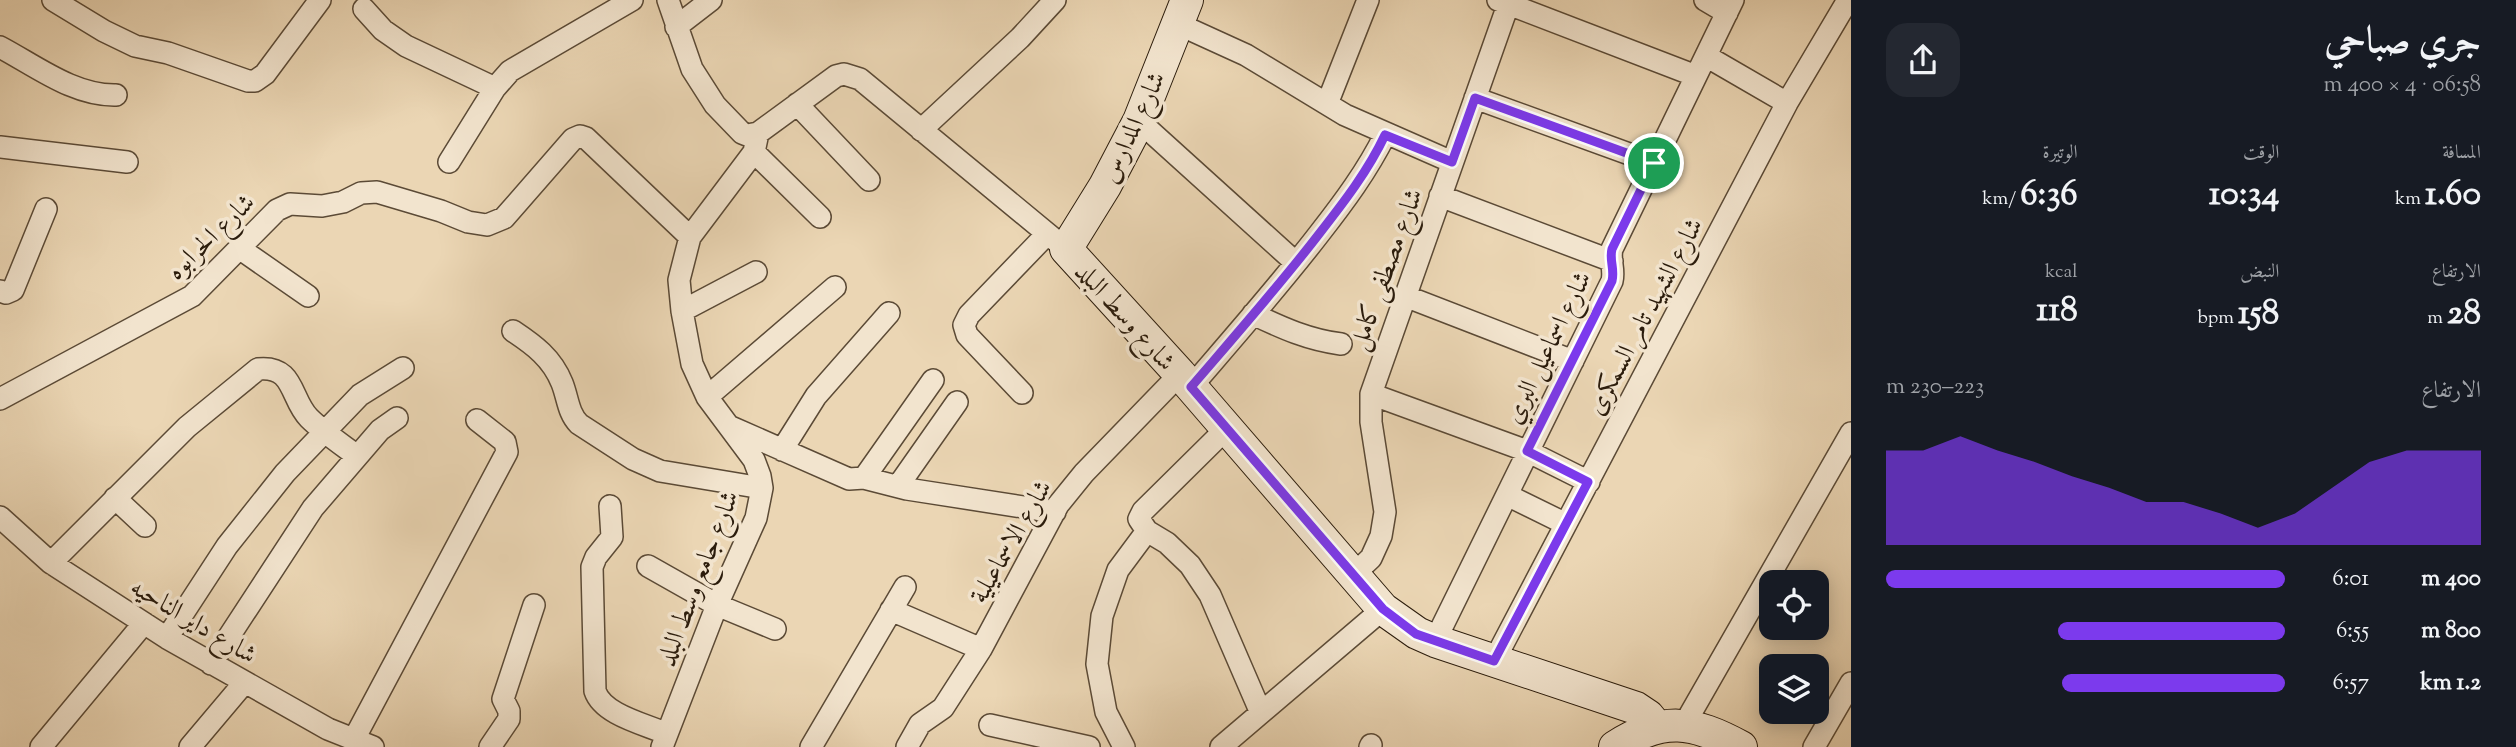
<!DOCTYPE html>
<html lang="ar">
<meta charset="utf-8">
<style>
body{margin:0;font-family:"Sorts Mill Goudy",Amiri,serif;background:#242831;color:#f1f3f6;direction:rtl;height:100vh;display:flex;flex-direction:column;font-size:26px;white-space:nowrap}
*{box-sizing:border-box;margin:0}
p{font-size:23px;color:#9ea1a6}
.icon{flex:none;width:38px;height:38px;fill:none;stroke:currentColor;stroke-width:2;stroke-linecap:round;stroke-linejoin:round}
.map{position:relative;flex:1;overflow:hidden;direction:ltr}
.sheet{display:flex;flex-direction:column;background:#171b24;width:665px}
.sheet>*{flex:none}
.tools{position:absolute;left:1759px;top:570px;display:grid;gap:14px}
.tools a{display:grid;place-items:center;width:70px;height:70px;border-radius:14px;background:#171b24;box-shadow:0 4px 18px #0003;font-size:35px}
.pin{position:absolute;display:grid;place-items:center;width:60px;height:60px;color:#fff;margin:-30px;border:4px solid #fff;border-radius:50%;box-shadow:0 2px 7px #0007}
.round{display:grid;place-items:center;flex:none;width:74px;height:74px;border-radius:21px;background:#242831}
.headline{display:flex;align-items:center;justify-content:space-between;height:119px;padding:0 35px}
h1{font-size:38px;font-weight:800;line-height:52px}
.metrics{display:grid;grid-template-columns:repeat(3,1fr);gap:10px;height:119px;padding:7px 35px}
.metrics div{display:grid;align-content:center}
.metrics b{font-size:35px;font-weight:800}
.metrics small{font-size:19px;font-weight:400}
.metrics p{font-size:19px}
.chart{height:196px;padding:14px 35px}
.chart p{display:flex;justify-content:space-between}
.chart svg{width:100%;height:126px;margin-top:7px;fill:#7c3aed;opacity:.7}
ul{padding:0 35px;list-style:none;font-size:23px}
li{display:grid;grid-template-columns:112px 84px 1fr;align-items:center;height:52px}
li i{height:18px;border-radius:9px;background:#7c3aed}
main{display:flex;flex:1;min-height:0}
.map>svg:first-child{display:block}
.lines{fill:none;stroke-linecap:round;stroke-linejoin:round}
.street-casing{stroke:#5b4a36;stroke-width:24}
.secondary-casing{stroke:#2b1c0c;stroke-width:34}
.street{stroke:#f2e4ce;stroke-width:21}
.secondary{stroke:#f2e4ce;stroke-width:32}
.route-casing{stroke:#fff;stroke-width:14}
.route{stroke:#7c3aed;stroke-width:9}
.labels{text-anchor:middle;stroke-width:7;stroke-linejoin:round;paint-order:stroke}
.street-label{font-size:26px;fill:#2b1c0c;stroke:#f2e4ce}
</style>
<main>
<section class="sheet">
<div class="headline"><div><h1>جري صباحي</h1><p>06:58 · 4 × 400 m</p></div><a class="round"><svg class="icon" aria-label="share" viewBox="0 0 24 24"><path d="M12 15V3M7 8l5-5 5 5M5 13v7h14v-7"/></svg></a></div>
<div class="metrics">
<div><p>المسافة</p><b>1.60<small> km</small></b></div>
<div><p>الوقت</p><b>10:34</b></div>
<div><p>الوتيرة</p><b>6:36<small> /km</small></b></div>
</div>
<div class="metrics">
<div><p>الارتفاع</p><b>28<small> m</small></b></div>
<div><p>النبض</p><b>158<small> bpm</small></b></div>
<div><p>kcal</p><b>118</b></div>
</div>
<div class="chart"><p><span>الارتفاع</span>223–230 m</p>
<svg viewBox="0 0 160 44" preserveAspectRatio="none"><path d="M0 44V11L10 11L20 6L30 11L40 15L50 20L60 24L70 29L80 29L90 33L100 38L110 33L120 24L130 15L140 11L150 11L160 11V44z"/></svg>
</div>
<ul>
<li><b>400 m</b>6:01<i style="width:100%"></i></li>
<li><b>800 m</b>6:55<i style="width:57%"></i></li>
<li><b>1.2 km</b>6:57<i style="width:56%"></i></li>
</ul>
</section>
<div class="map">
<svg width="1851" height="747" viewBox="0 0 1851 747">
<rect width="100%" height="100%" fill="#ebd6b4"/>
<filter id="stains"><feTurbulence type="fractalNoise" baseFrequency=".00286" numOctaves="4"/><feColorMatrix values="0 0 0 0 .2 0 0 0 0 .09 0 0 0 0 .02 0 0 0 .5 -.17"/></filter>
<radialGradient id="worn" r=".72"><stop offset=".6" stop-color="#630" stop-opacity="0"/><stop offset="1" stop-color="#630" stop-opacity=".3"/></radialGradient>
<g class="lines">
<!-- street casing -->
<g class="street-casing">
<path id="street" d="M 53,0 L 104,31 L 135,46 L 168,53 L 248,81 L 255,81 L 265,74 L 320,0
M 668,0 L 692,69 L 715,105 L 742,133 L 747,135 L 758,133 L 836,76 L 844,74 L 860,79 L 1066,249
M 1498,0 L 1696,76
M 1705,0 L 1727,13
M 364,9 L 383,30 L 406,46 L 495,88
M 1178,24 L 1246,55 L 1345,115 L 1452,162
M 676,27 L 711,0
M 0,47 C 36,66 74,96 116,95
M 1706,56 L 1787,103
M 1475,98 L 1654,163
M 797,104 L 869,180
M 1327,104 L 1368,0
M 1139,121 L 1296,263
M 921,130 L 1020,38 L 1055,0
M 0,147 L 127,162
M 754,152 L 820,217
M 449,162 L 495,88 L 510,71 L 632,0
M 1440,196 L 1612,261
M 239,248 L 308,296
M 0,291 L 6,293 L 13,290 L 46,209
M 1405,296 L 1573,361
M 682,311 L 756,272
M 1253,314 C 1282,328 1309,340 1341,344
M 513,331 C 534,345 552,358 562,383 C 568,398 568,413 579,424 L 633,459 L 660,471 L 762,488
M 1191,387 C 1234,337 1279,286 1319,234 C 1344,202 1367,171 1385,135
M 1022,393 L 967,335 L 964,325 L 969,315 L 1047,234
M 1371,394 L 1527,451 L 1589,482
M 707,397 L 835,287
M 0,399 L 192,296 L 277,210 L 290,204 L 322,206 L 343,202 L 361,193 L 377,192 L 441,211 L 468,222 L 487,225 L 504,218 L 573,139 L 580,136 L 586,138 L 690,237
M 731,427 L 849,479 L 864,478 L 907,489 L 1055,512
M 1226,429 L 1143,511 L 1139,519 L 1147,531 L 1167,543 L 1190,565 L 1210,595 L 1261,713
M 782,450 L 816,396 L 889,313
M 864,478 L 933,380
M 898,486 L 957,402
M 1507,495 L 1566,524
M 115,498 L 145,526
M 610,506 L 612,537 L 596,557 L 592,567 L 595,691 C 603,715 645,724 667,734
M 0,517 L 51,563 L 167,638 L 328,729 L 373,747
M 51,563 L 187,427 L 258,369 C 295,365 290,399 309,418 C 323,432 341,444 357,456
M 648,566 L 717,605 L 775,629
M 1353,575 L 1371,558 L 1381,536 L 1385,512 L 1371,422 L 1371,394 L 1508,5
M 891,610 L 981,649
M 167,638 L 227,546 L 285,473 L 360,395 L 403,368
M 1435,641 L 1612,281 C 1615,269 1609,260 1612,249 L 1733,0
M 1494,661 L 1787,103 L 1848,0
M 211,664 L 313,508 L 380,430 L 397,418
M 990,725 L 1089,747
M 1684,725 L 1851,433
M 354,739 L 507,452 L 505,442 L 477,420
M 41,747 L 144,623
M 190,747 L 244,683
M 490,747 L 509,719 L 509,711 L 503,699 L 534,605
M 662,747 L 717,605 L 756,518 L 762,488 L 760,476 L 754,460 L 707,397 L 692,364 L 682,311 L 679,280 L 690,237 L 754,152 L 758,133
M 811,747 L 905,587
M 907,747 L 920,724 L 943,708 L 981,649 L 1058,505 L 1084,473 L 1180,374
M 1124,747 L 1106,712 L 1097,664 L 1102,616 L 1118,570 L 1147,531
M 1221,747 L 1383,609
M 1370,747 L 1371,745
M 1814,747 L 1851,683"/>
</g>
<!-- secondary casing -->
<g class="secondary-casing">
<path id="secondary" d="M 1187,0 L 1139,121 L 1105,186 L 1066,249 L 1180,374 L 1383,609 L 1417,633 L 1435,641 L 1636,708 L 1648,716 L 1657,727
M 1615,747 C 1663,716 1693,721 1741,747"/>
</g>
<!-- street -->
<use href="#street" class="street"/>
<!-- secondary -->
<use href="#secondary" class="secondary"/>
</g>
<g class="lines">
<!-- route casing -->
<g class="route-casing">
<path id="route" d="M 1475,98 L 1654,163 L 1612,249 C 1609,260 1615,269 1612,281 L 1527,451 L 1588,482 L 1494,661 L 1416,634 L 1383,609 L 1191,387 C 1234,337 1279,286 1319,234 C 1344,202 1368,171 1385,135 L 1452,162 Z"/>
</g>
<!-- route -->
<use href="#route" class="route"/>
</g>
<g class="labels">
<!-- street labels -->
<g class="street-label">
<text transform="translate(1132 127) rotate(-65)" y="9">شارع المدارس</text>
<text transform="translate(210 236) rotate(-44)" y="9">شارع الحرابوه</text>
<text transform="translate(1385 269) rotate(-70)" y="9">شارع مصطفى كامل</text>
<text transform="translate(1126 316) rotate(48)" y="9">شارع وسط البلد</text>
<text transform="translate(1644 316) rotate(-62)" y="9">شارع الشهيد تامر السمكرى</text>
<text transform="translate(1547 347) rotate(-64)" y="9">شارع اسماعيل البري</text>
<text transform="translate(1010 541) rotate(-60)" y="9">شارع الاسماعيلية</text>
<text transform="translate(697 578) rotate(-69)" y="9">شارع جامع وسط البلد</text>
<text transform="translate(194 620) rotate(31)" y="9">شارع داير الناحيه</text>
</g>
</g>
<rect width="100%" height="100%" filter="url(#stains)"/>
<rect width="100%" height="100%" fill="url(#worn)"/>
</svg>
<div class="tools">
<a><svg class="icon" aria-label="locate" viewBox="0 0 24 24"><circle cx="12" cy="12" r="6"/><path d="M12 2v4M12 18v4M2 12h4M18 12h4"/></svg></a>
<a><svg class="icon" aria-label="layers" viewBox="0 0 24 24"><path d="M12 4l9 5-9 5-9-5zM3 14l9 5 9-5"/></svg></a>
</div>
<div class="pin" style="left:1654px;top:163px;background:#1e9e55"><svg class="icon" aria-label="arrive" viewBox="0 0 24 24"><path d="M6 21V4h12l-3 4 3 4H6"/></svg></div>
</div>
</main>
